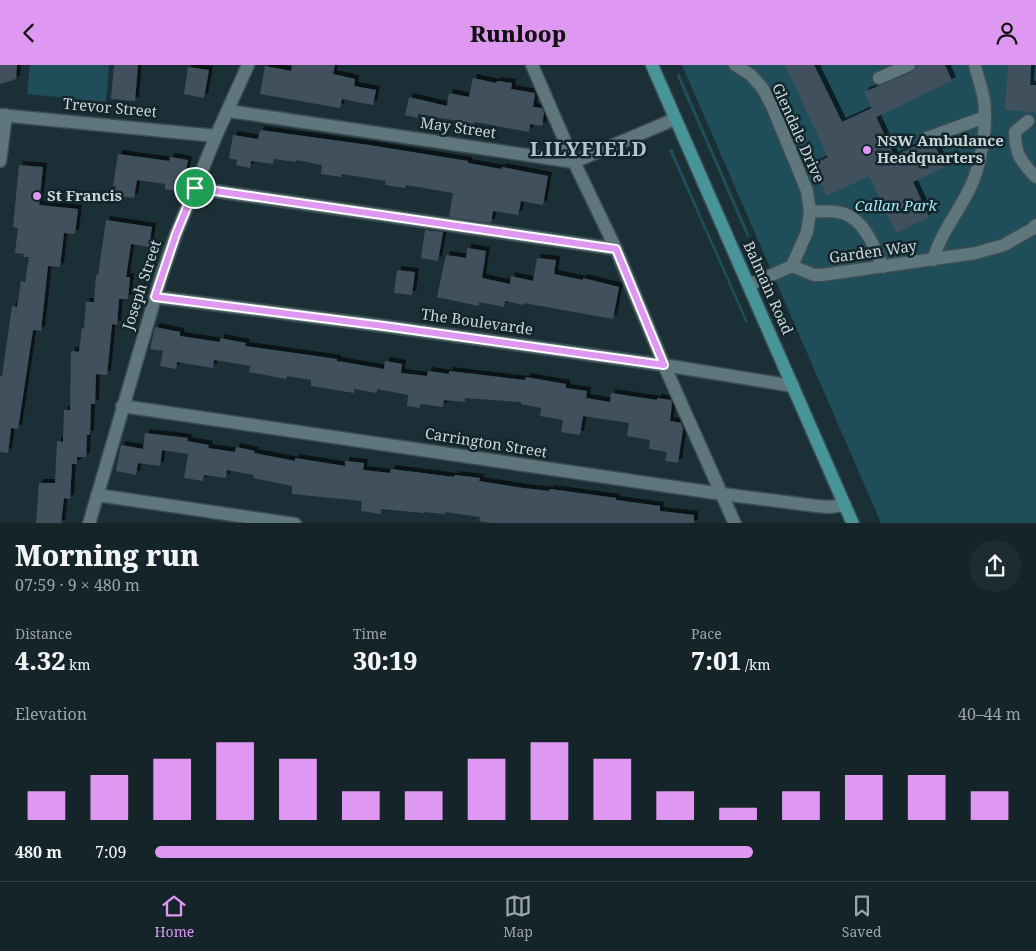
<!DOCTYPE html>
<meta charset="utf-8">
<style>
body{margin:0;font-family:"Noto Serif",serif;background:#1d2c30;color:#f1f3f6;height:100vh;display:flex;flex-direction:column;font-size:19px;white-space:nowrap}
*{box-sizing:border-box;margin:0}
p{font-size:16px;color:#9da4a8}
.icon{flex:none;width:28px;height:28px;fill:none;stroke:currentColor;stroke-width:2;stroke-linecap:round;stroke-linejoin:round}
.map{position:relative;height:458px;overflow:hidden}
.sheet{display:flex;flex-direction:column;background:#142428;flex:1}
.sheet>*{flex:none}
.pin{position:absolute;display:grid;place-items:center;width:42px;height:42px;color:#fff;margin:-21px;border:2px solid #fff;border-radius:50%;box-shadow:0 1px 5px #0007}
.round{display:grid;place-items:center;flex:none;width:52px;height:52px;border-radius:26px;background:#1d2c30}
.headline{display:flex;align-items:center;justify-content:space-between;height:85px;padding:0 15px}
h1{font-size:28px;font-weight:800;line-height:38px}
.figures{display:grid;grid-template-columns:repeat(3,1fr);gap:8px;height:85px;padding:5px 15px}
.figures div{display:grid;align-content:center}
.figures b{font-size:25px;font-weight:800}
.figures small{font-size:14px;font-weight:400}
.figures p{font-size:14px}
.chart{height:140px;padding:10px 15px}
.chart p{display:flex;justify-content:space-between}
.chart svg{width:100%;height:90px;margin-top:5px;stroke:#de98f2;stroke-width:6}
ul{padding:0 15px;list-style:none;font-size:16px}
li{display:grid;grid-template-columns:80px 60px 1fr;align-items:center;height:38px}
li i{height:12px;border-radius:6px;background:#de98f2}
header{display:flex;justify-content:space-between;align-items:center;height:65px;padding:0 15px;background:#de98f2;color:#111;font-size:22px;font-weight:800}
.tab-bar{display:flex;justify-content:space-around;align-items:center;height:70px;border-top:1px solid #334145;background:#142428;font-size:14px;color:#9da4a8}
.tab-bar a{display:grid;justify-items:center;gap:2px}
.tab-bar .active{color:#de98f2}
.map>svg:first-child{display:block}
.green{fill:#1f4e5a}
.building{fill:#40515d;filter:url(#shadow)}
.lines{fill:none;stroke-linecap:round;stroke-linejoin:round}
.minor-casing{stroke:#3b4d52;stroke-width:15}
.major-casing{stroke:#3b4d52;stroke-width:15}
.minor{stroke:#5f767c;stroke-width:12}
.major{stroke:#489599;stroke-width:12}
.route-casing{stroke:#fff;stroke-width:10}
.route{stroke:#de98f2;stroke-width:6}
.poi-dot{fill:#de98f2;stroke:#12262c;stroke-width:2}
.labels{text-anchor:middle;stroke-width:5;stroke-linejoin:round;paint-order:stroke}
.street-label{font-size:15px;fill:#cad6da;stroke:#12262c}
.poi-label{font-size:15px;font-weight:bold;fill:#cad6da;stroke:#12262c;text-anchor:start}
.park-label{font-size:15px;font-style:italic;fill:#a4e9fc;stroke:#12262c}
.district-label{font-size:20px;font-weight:bold;letter-spacing:1px;fill:#aec7ce;stroke:#12262c}
</style>
<header><svg class="icon" aria-label="back" viewBox="0 0 24 24"><path d="M15 5l-7 7 7 7"/></svg>Runloop<svg class="icon" aria-label="person" viewBox="0 0 24 24"><circle cx="12" cy="8" r="4"/><path d="M4 21q1-7 8-7t8 7"/></svg></header>
<div class="map">
<svg width="1036" height="459" viewBox="0 0 1036 459">
<defs>
<filter id="shadow"><feDropShadow dx="4" dy="-4" stdDeviation="0" flood-color="#0009"/></filter>
</defs>
<rect width="100%" height="100%" fill="#1b3036"/>
<!-- green -->
<path class="green" d="M 30,0 L 109,0 L 106,37 L 27,29 Z
M 682,0 L 1036,0 L 1036,458 L 881,458 Z
M 679,8 L 750,171 L 747,172 L 677,11 Z
M 672,84 L 748,257 L 746,258 L 669,85 Z"/>
<!-- building -->
<path class="building" d="M 0,0 L 17,0 L 16,14 L 0,19 Z
M 114,0 L 138,0 L 135,36 L 111,34 Z
M 292,0 L 335,0 L 333,9 L 355,14 L 354,21 L 376,25 L 373,40 L 342,34 L 340,43 L 260,29 L 265,1 L 291,6 Z
M 785,0 L 814,0 L 842,57 L 872,43 L 894,91 L 921,78 L 926,81 L 934,79 L 945,102 L 913,117 L 929,152 L 896,168 L 869,111 L 827,131 L 813,100 L 828,92 Z
M 919,0 L 945,0 L 952,16 L 876,52 L 864,27 L 912,7 Z
M 1008,0 L 1031,0 L 1030,20 L 1036,20 L 1036,47 L 1005,45 Z
M 188,2 L 209,5 L 204,33 L 184,29 Z
M 473,13 L 496,18 L 497,16 L 512,18 L 511,24 L 535,28 L 533,42 L 542,43 L 544,48 L 542,61 L 530,59 L 529,67 L 475,57 L 475,59 L 418,49 L 418,53 L 405,50 L 409,32 L 447,41 L 449,28 L 469,32 Z
M 260,65 L 369,80 L 468,96 L 468,98 L 501,104 L 502,102 L 548,111 L 543,140 L 521,136 L 518,150 L 493,146 L 491,158 L 449,152 L 453,128 L 406,120 L 405,123 L 385,120 L 386,116 L 342,109 L 341,112 L 321,109 L 322,100 L 296,95 L 296,97 L 274,94 L 273,99 L 251,96 L 250,103 L 236,100 L 237,95 L 229,93 L 233,70 L 258,74 Z
M 118,89 L 169,96 L 170,92 L 188,95 L 184,115 L 179,115 L 177,126 L 165,124 L 165,119 L 137,115 L 134,133 L 114,130 L 116,121 L 113,121 Z
M 19,100 L 43,102 L 39,140 L 78,144 L 75,169 L 64,168 L 60,202 L 48,201 L 41,266 L 33,265 L 18,364 L 11,363 L 8,388 L 0,387 L 0,311 L 2,312 L 12,241 L 17,242 L 21,216 L 25,217 L 29,192 L 23,192 L 24,189 L 15,188 L 18,163 L 13,162 Z
M 106,155 L 152,162 L 149,182 L 131,179 L 126,212 L 130,212 L 128,234 L 119,234 L 117,260 L 112,259 L 107,310 L 96,309 L 95,339 L 91,339 L 90,370 L 87,370 L 86,392 L 77,392 L 77,399 L 72,399 L 70,434 L 64,433 L 61,459 L 36,459 L 39,418 L 55,418 L 57,376 L 63,377 L 64,345 L 70,345 L 71,286 L 79,287 L 82,263 L 84,264 L 86,237 L 94,237 L 96,210 L 98,210 Z
M 425,165 L 443,167 L 438,196 L 421,193 Z
M 467,183 L 486,186 L 482,213 L 510,219 L 511,211 L 533,216 L 537,193 L 556,195 L 554,209 L 583,215 L 583,213 L 619,222 L 613,254 L 524,238 L 524,240 L 505,236 L 504,242 L 479,237 L 479,241 L 437,232 L 446,190 L 466,193 Z
M 397,205 L 415,207 L 412,230 L 394,228 Z
M 155,262 L 180,267 L 180,271 L 220,277 L 220,273 L 246,278 L 245,281 L 337,294 L 337,296 L 384,304 L 385,296 L 402,299 L 401,308 L 427,311 L 428,306 L 449,309 L 449,306 L 525,315 L 526,312 L 566,319 L 566,323 L 587,326 L 586,333 L 610,337 L 611,328 L 657,335 L 657,333 L 671,335 L 672,339 L 670,356 L 681,358 L 683,364 L 678,398 L 665,396 L 667,387 L 649,384 L 650,375 L 627,371 L 629,358 L 583,351 L 580,370 L 561,367 L 563,355 L 540,351 L 541,343 L 521,339 L 521,337 L 465,333 L 465,337 L 444,335 L 443,342 L 420,339 L 420,343 L 407,341 L 408,330 L 377,324 L 377,328 L 354,324 L 354,328 L 311,321 L 311,315 L 287,311 L 286,314 L 249,307 L 250,301 L 214,295 L 213,303 L 177,297 L 176,304 L 160,301 L 163,286 L 150,284 Z
M 145,368 L 188,373 L 187,376 L 209,380 L 208,383 L 235,387 L 236,382 L 255,386 L 254,388 L 295,396 L 295,393 L 345,401 L 345,396 L 364,398 L 363,405 L 390,408 L 391,404 L 454,412 L 455,410 L 480,413 L 479,416 L 523,423 L 549,426 L 550,424 L 616,433 L 616,435 L 660,441 L 660,446 L 694,450 L 694,459 L 497,459 L 479,456 L 480,452 L 445,447 L 445,449 L 424,447 L 424,448 L 381,444 L 381,449 L 361,446 L 362,436 L 292,429 L 292,421 L 253,413 L 254,410 L 227,405 L 226,413 L 204,410 L 203,416 L 184,413 L 188,389 L 162,385 L 160,401 L 138,398 L 136,410 L 116,406 L 121,380 L 143,384 Z"/>
<g class="lines">
<!-- minor casing -->
<g class="minor-casing">
<path id="minor" d="M 532,0 L 574,97 L 616,184 L 664,300 L 735,459
M 735,0 L 751,10 L 763,24 L 772,41 L 807,126 L 810,147 L 807,167 L 792,201 L 749,220
M 879,13 L 909,0
M 229,46 L 574,97 L 675,54
M 0,50 L 216,71
M 1028,56 L 1015,67 C 1015,89 1021,97 1036,112
M 927,73 L 985,52
M 0,96 L 6,50
M 195,123 L 616,184
M 810,147 C 820,146 832,145 842,148 C 864,154 875,183 883,202
M 933,195 C 940,170 956,150 968,127 C 981,103 989,56 983,30 C 981,20 977,10 975,0
M 792,201 L 814,210 L 822,210 L 976,188 L 1004,180 L 1032,164 L 1036,160
M 155,232 L 384,261 L 664,300 L 793,321
M 122,341 L 722,429 L 817,441 L 829,442 L 845,440
M 97,430 L 295,459
M 89,459 L 162,209 L 176,169 L 216,71 L 248,0"/>
</g>
<!-- major casing -->
<g class="major-casing">
<path id="major" d="M 652,0 L 853,459"/>
</g>
<!-- minor -->
<use href="#minor" class="minor"/>
<!-- major -->
<use href="#major" class="major"/>
</g>
<g class="lines">
<!-- route casing -->
<g class="route-casing">
<path id="route" d="M 195,123 L 616,184 L 664,300 L 384,261 L 155,232 L 176,169 Z"/>
</g>
<!-- route -->
<use href="#route" class="route"/>
</g>
<!-- markers -->
<g class="poi-dot">
<circle cx="867" cy="85" r="5"/>
<circle cx="37" cy="131" r="5"/>
</g>
<g class="labels">
<!-- street labels -->
<g class="street-label">
<text transform="translate(110 43) rotate(5)" y="5">Trevor Street</text>
<text transform="translate(458 63) rotate(8)" y="5">May Street</text>
<text transform="translate(798 68) rotate(66)" y="5">Glendale Drive</text>
<text transform="translate(873 187) rotate(-8)" y="5">Garden Way</text>
<text transform="translate(142 220) rotate(-72)" y="5">Joseph Street</text>
<text transform="translate(768 223) rotate(66)" y="5">Balmain Road</text>
<text transform="translate(477 257) rotate(8)" y="5">The Boulevarde</text>
<text transform="translate(486 378) rotate(9)" y="5">Carrington Street</text>
</g>
<!-- poi labels -->
<g class="poi-label">
<text x="877" y="81">NSW Ambulance<tspan x="877" dy="17">Headquarters</tspan></text>
<text x="47" y="136">St Francis</text>
</g>
<!-- park labels -->
<g class="park-label">
<text x="896" y="146">Callan Park</text>
</g>
<!-- district labels -->
<g class="district-label">
<text x="589" y="91">LILYFIELD</text>
</g>
</g>
</svg>
<div class="pin" style="left:195px;top:123px;background:#1e9e55"><svg class="icon" aria-label="arrive" viewBox="0 0 24 24"><path d="M6 21V4h12l-3 4 3 4H6"/></svg></div>
</div>
<section class="sheet">
<div class="headline"><div><h1>Morning run</h1><p>07:59 · 9 × 480 m</p></div><a class="round"><svg class="icon" aria-label="share" viewBox="0 0 24 24"><path d="M12 15V3M7 8l5-5 5 5M5 13v7h14v-7"/></svg></a></div>
<div class="figures">
<div><p>Distance</p><b>4.32<small> km</small></b></div>
<div><p>Time</p><b>30:19</b></div>
<div><p>Pace</p><b>7:01<small> /km</small></b></div>
</div>
<div class="chart"><p><span>Elevation</span>40–44 m</p>
<svg viewBox="0 0 160 44" preserveAspectRatio="none"><path d="M5 44V30M15 44V22M25 44V14M35 44V6M45 44V14M55 44V30M65 44V30M75 44V14M85 44V6M95 44V14M105 44V30M115 44V38M125 44V30M135 44V22M145 44V22M155 44V30"/></svg>
</div>
<ul>
<li><b>480 m</b>7:09<i style="width:69%"></i></li>
</ul>
</section>
<nav class="tab-bar">
<a class="active"><svg class="icon" aria-label="home" viewBox="0 0 24 24"><path d="M3 11l9-7 9 7M6 9v11h12V9"/></svg>Home</a>
<a><svg class="icon" aria-label="map" viewBox="0 0 24 24"><path d="M3 6l6-2 6 2 6-2v14l-6 2-6-2-6 2zM9 4v14M15 6v14"/></svg>Map</a>
<a><svg class="icon" aria-label="saved" viewBox="0 0 24 24"><path d="M7 4h10v16l-5-4-5 4z"/></svg>Saved</a>
</nav>
